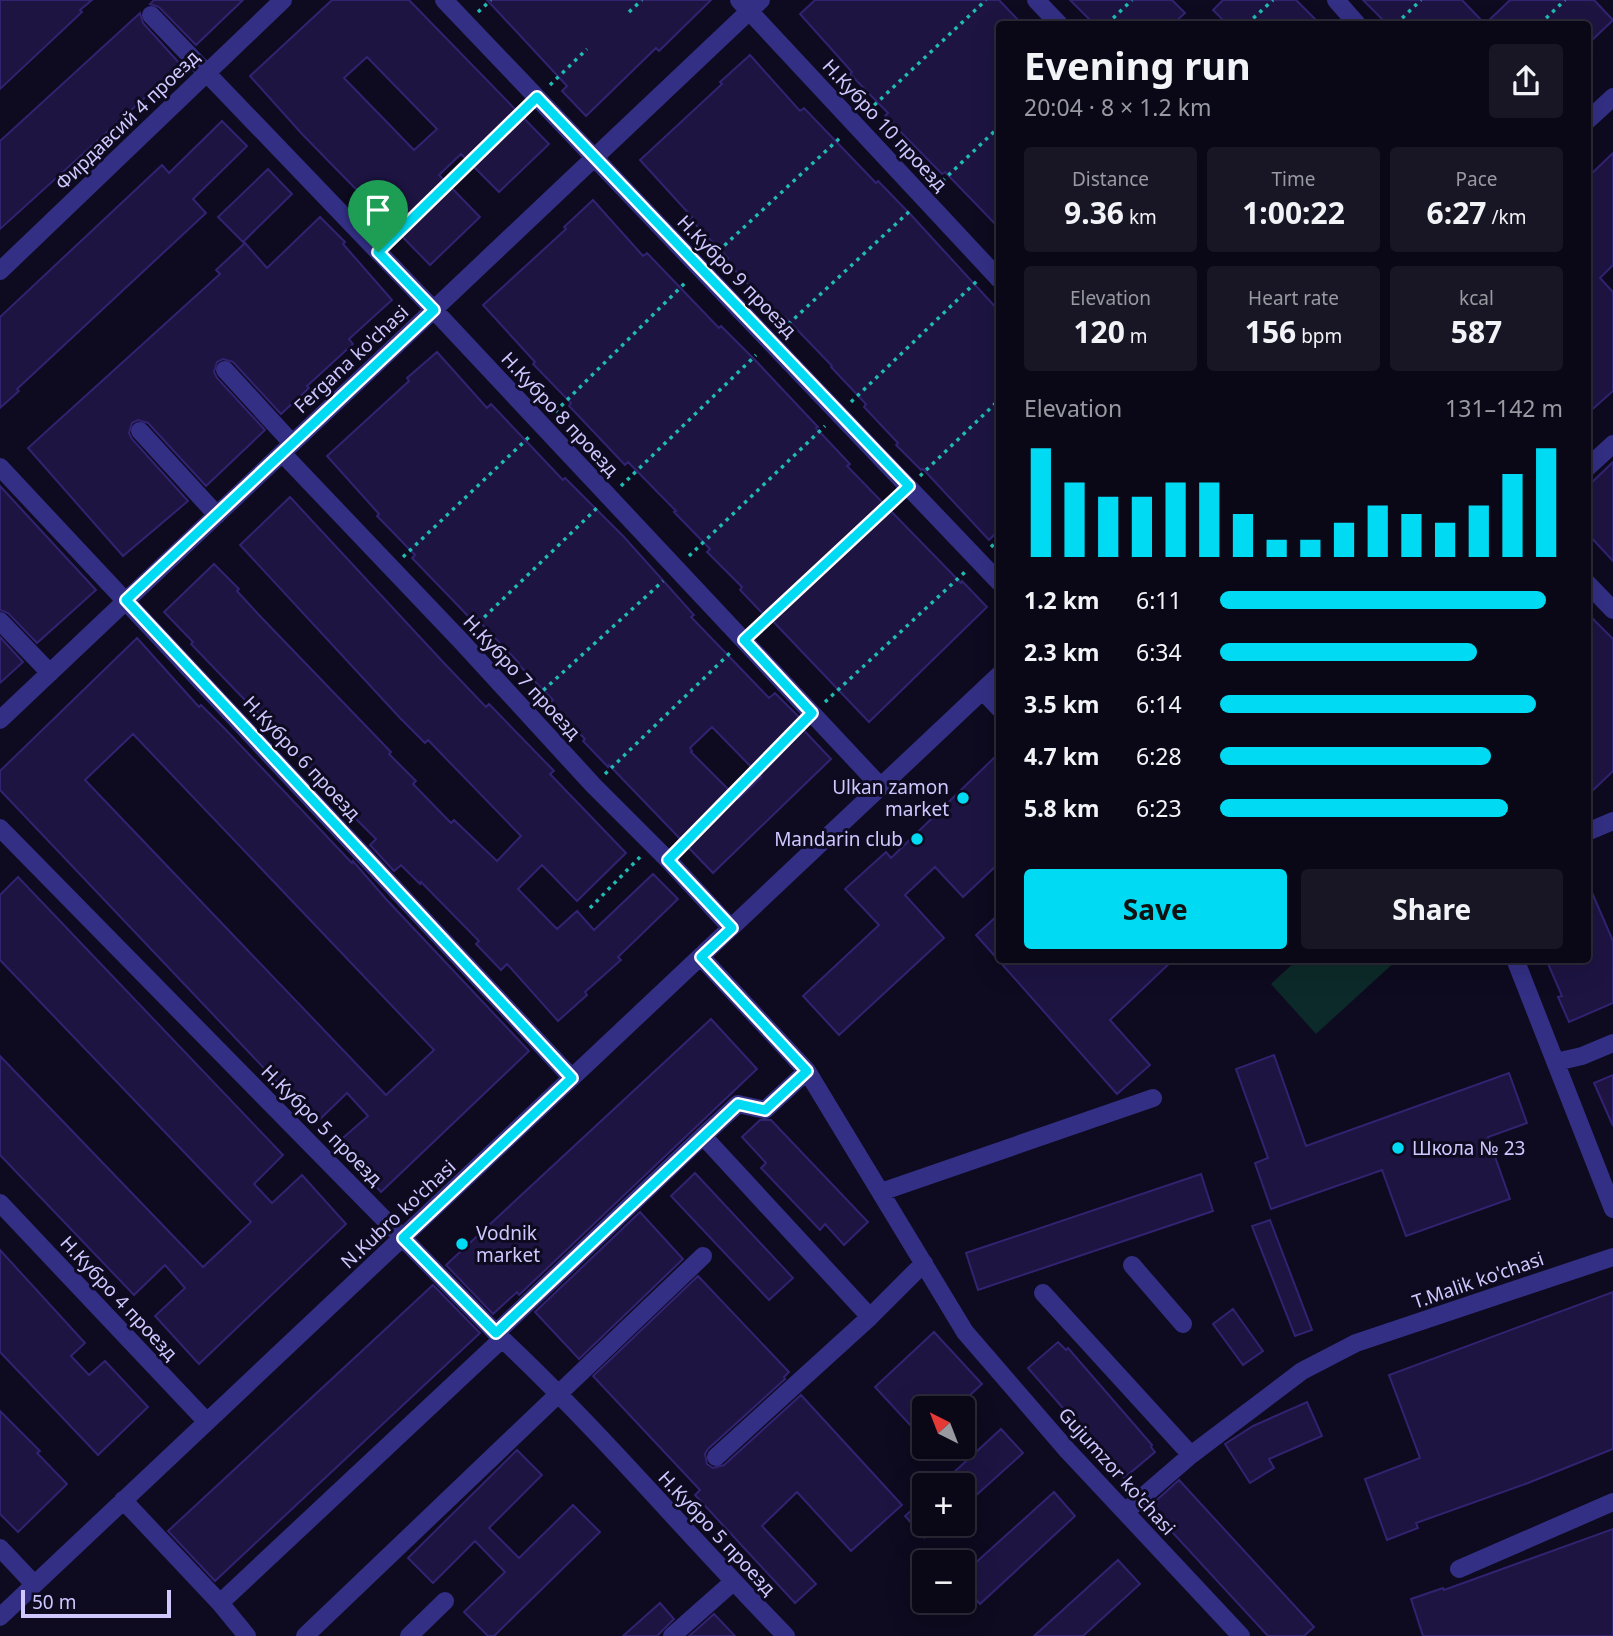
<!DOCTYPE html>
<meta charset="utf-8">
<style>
body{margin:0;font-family:"Noto Sans",sans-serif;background:#181624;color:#f1f3f6;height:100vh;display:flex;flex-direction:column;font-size:26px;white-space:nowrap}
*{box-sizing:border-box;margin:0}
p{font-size:23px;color:#999aa1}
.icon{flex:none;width:38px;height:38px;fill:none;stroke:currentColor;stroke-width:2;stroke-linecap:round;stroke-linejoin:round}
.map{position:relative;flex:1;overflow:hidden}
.sheet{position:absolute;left:996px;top:21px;width:595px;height:942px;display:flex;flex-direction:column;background:#0a0817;border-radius:7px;box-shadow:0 7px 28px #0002,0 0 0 2px #2a2936}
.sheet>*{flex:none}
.needle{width:46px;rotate:318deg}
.fabs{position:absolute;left:912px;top:1396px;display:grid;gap:14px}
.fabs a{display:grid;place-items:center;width:63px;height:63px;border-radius:7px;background:#0a0817;box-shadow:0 7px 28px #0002,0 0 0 2px #2a2936;font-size:35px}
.scale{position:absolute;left:21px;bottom:18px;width:150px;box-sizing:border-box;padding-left:7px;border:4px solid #cec8ff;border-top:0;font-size:19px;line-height:24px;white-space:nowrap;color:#cec8ff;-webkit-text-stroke:5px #0e0a1f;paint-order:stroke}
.pin{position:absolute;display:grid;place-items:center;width:60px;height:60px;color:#fff;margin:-72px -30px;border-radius:50% 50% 50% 0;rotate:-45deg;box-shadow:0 0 7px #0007}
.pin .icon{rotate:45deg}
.round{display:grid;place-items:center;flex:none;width:74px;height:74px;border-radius:7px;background:#181624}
.head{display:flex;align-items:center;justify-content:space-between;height:119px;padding:0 28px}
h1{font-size:38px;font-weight:700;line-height:52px}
.metrics{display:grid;grid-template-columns:repeat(3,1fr);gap:10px;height:119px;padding:7px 28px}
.metrics div{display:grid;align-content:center;border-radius:7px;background:#181624;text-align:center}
.metrics b{font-size:30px;font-weight:700}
.metrics small{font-size:19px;font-weight:400}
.metrics p{font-size:19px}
.chart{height:196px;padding:14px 28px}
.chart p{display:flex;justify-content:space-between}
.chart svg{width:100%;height:126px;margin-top:7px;stroke:#00dbf3;stroke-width:6}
.cta{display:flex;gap:14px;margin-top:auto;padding:14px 28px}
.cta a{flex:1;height:80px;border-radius:7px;background:#00dbf3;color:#111;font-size:28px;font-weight:700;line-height:80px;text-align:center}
.cta a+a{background:#181624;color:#f1f3f6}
ul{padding:0 28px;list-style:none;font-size:23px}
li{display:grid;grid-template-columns:112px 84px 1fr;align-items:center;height:52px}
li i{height:18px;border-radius:9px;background:#00dbf3}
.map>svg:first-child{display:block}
.green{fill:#0c2a29}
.building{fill:#1d1442;stroke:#322371;stroke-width:2;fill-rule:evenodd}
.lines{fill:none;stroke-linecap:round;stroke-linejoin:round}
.path{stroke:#20bbb2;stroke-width:3.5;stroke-dasharray:3.5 5;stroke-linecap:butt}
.minor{stroke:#332f84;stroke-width:18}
.route-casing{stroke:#fff;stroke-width:14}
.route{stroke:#00dbf3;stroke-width:9}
.poi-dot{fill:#00dbf3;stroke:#0e0a1f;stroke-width:2.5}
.labels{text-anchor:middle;stroke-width:6;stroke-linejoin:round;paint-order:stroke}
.street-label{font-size:19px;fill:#cec8ff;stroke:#0e0a1f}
.poi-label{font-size:19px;fill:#cec8ff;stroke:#0e0a1f;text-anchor:end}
</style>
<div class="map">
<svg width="1613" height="1636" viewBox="0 0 1613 1636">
<rect width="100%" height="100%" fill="#0e0a1f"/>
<!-- green -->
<path class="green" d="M 1298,959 L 1398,959 L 1316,1034 L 1271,984 Z"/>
<!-- building -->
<path class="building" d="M 0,0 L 92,0 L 80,10 L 82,12 L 0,89 Z
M 154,0 L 243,0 L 196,45 L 159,7 L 150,4 Z
M 332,0 L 409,0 L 549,144 L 499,192 L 461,154 L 439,175 L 480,217 L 430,265 L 302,134 L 250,76 ZM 367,57 L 437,129 L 414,150 L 344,78 Z
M 487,0 L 711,0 L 659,51 L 656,48 L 586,116 L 562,91 L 567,86 Z
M 815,0 L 999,0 L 1022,24 L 999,24 L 999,228 L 945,172 L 942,174 L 885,116 L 888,113 L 850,74 L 852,72 L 800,14 Z
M 1070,0 L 1172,0 L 1185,13 L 1173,24 L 1094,24 Z
M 1223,0 L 1296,0 L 1320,24 L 1227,24 L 1213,10 Z
M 1363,0 L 1462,0 L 1485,24 L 1510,0 L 1594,0 L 1613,20 L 1587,45 L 1587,24 L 1387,24 Z
M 140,13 L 143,23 L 181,65 L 0,229 L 0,141 Z
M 750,55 L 800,111 L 804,108 L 876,183 L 878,181 L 912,216 L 999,311 L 999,530 L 989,540 L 923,469 L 921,470 L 896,445 L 898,443 L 864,407 L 866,404 L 831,367 L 832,366 L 785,317 L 782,320 L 726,261 L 728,258 L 690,219 L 692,217 L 640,160 L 722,84 L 720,82 Z
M 222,121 L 247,146 L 193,199 L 206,213 L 17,389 L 19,391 L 0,408 L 0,317 L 162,165 L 169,173 Z
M 1613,153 L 1613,265 L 1600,278 L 1613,292 L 1613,391 L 1587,414 L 1587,178 Z
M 268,169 L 292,194 L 243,242 L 218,217 Z
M 593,200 L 643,256 L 647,253 L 719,328 L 721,326 L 755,360 L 818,427 L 816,428 L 850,464 L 847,466 L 961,583 L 962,581 L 987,607 L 869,722 L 766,614 L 764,615 L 740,590 L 742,587 L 707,552 L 710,549 L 674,512 L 676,511 L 628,462 L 625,465 L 569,406 L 571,403 L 533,364 L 535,362 L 483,305 L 566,229 L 564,227 Z
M 320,217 L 345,242 L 343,244 L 392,300 L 349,339 L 353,344 L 307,386 L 309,388 L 281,414 L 233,362 L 223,359 L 217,362 L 214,372 L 217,378 L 265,430 L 206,486 L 148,423 L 138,420 L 132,423 L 129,433 L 132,439 L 188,501 L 123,556 L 28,448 L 220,274 L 216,270 L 245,243 L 267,268 Z
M 437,352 L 487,408 L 491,404 L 563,480 L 565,478 L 624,537 L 694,615 L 691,617 L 769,698 L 775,693 L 800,718 L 796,722 L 831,759 L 713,873 L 609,765 L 608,767 L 583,741 L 585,739 L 550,703 L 553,700 L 518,664 L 519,663 L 472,614 L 469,617 L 412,558 L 415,555 L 377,516 L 379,514 L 327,456 L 409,381 L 407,378 ZM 712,727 L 761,777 L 738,799 L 691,752 L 692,751 L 690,748 Z
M 1613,462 L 1613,561 L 1587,533 L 1587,487 Z
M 0,486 L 96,590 L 37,643 L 8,613 L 0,610 Z
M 290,497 L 443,662 L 486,707 L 489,704 L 554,771 L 550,774 L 626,853 L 577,901 L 542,865 L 518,889 L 557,929 L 577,911 L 594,930 L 653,874 L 678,899 L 618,957 L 621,960 L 585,992 L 587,995 L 558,1021 L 507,964 L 501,970 L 476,944 L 479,941 L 421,882 L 420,884 L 401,865 L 394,871 L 370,845 L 376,839 L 341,804 L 343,802 L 191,644 L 193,642 L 164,612 L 214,564 L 239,589 L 237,591 L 259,615 L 391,752 L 389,754 L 416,781 L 413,784 L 451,823 L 454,820 L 497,861 L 521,836 L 428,740 L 425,743 L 400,718 L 240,545 Z
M 1587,613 L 1613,639 L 1613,771 L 1587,796 Z
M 0,637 L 23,662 L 0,683 Z
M 137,638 L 199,707 L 201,705 L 226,730 L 352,863 L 353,861 L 386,899 L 529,1051 L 381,1192 L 337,1143 L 368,1116 L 347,1093 L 316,1123 L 0,790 L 0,771 ZM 133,734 L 434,1050 L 386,1095 L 85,780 Z
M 999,753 L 999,863 L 963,897 L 935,867 L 905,895 L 944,938 L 839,1035 L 803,996 L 879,925 L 845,889 L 886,852 L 891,858 Z
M 18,877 L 283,1155 L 254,1184 L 272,1203 L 302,1175 L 346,1224 L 199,1364 L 155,1316 L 185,1288 L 165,1265 L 134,1295 L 0,1155 L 0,1056 L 203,1267 L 251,1222 L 0,960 L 0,895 Z
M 1587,881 L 1613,941 L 1613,1003 L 1569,1022 L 1558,997 L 1562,996 L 1546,959 L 1587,959 Z
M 999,914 L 999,959 L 1174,959 L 1110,1020 L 1150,1065 L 1117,1094 L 976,935 Z
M 711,1019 L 757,1069 L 519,1295 L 517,1292 L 493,1314 L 446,1265 Z
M 1274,1055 L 1306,1146 L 1509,1073 L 1527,1123 L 1488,1137 L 1510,1199 L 1406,1236 L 1382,1170 L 1271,1209 L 1255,1163 L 1268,1158 L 1236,1069 Z
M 1613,1075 L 1613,1126 L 1594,1083 Z
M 760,1120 L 771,1120 L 868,1222 L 844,1245 L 825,1224 L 820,1230 L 761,1168 L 766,1163 L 742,1137 Z
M 695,1173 L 793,1278 L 769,1300 L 671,1196 Z
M 1201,1174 L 1213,1211 L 978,1290 L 966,1253 Z
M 640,1212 L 683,1259 L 579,1359 L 535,1312 Z
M 1270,1220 L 1312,1330 L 1295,1336 L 1252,1226 Z
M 0,1250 L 85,1343 L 71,1356 L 89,1375 L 105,1361 L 148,1407 L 98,1455 L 0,1352 Z
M 698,1276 L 789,1372 L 784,1377 L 785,1379 L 708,1449 L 705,1454 L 707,1464 L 713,1468 L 724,1465 L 801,1395 L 902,1505 L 851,1551 L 797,1492 L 762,1526 L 816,1584 L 795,1603 L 695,1495 L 700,1490 L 593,1376 Z
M 433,1285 L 480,1333 L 215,1581 L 168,1531 Z
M 1613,1292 L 1613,1449 L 1528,1483 L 1416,1523 L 1418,1528 L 1387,1540 L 1365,1479 L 1420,1458 L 1389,1375 Z
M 1233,1309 L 1263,1351 L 1243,1365 L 1213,1324 Z
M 934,1332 L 982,1384 L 955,1409 L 924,1409 L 924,1440 L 875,1387 Z
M 1058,1342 L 1066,1350 L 1068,1348 L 1152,1445 L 1151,1447 L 1155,1452 L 1124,1478 L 1028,1368 Z
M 1307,1402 L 1322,1436 L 1269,1459 L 1274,1468 L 1250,1483 L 1225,1444 L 1253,1426 Z
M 0,1411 L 40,1451 L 37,1453 L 67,1484 L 18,1532 L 0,1514 Z
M 1001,1429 L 1023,1453 L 962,1508 L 962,1486 L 939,1486 Z
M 517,1450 L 542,1475 L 489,1528 L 519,1558 L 573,1505 L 600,1532 L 494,1636 L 488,1636 L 464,1612 L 505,1572 L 475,1541 L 433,1583 L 408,1558 Z
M 1179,1480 L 1314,1627 L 1304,1636 L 1268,1636 L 1149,1507 Z
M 1054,1492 L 1075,1516 L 980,1604 L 962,1584 L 962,1575 Z
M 924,1499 L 924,1537 L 905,1516 Z
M 1613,1529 L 1613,1636 L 1423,1636 L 1411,1599 L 1443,1588 L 1444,1590 Z
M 1118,1560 L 1140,1584 L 1083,1636 L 1034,1636 Z
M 660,1603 L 674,1619 L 657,1636 L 623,1636 Z
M 714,1614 L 735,1636 L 689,1636 L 695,1631 Z"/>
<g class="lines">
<!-- path -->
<path class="path" d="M 478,12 L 491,0
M 629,12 L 642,0
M 1107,24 L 1132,0
M 1247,24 L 1273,0
M 1396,24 L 1421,0
M 1540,24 L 1565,0
M 550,85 L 587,49
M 868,111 L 986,0
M 936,187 L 999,127
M 389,240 L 525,109
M 712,257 L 842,136
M 782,330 L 912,209
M 851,402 L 977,281
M 555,412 L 686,282
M 920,476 L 999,400
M 621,486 L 756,355
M 991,547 L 999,539
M 689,556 L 825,426
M 403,557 L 529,437
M 472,629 L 597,508
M 756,629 L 896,498
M 537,696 L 663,581
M 825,702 L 965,572
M 605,774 L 730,653
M 679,849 L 799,727
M 590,908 L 640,857"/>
<!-- minor -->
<path class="minor" d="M 444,0 L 999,582
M 739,0 L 999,279
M 1036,0 L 1059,24
M 1336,0 L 1357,24
M 151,15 L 434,310 L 881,787
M 1587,121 L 1613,97
M 0,271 L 283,0
M 225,370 L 292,443
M 140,431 L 217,515
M 282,453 L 461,641 L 593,785 L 668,860 L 731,928
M 0,467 L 572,1078
M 1587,468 L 1613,444
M 1587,583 L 1613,610
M 0,621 L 50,673
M 983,691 L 999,708
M 0,720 L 761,0
M 0,828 L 496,1333 C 598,1428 688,1536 786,1636
M 1587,832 L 1613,821
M 701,957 L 807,1071 L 965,1332 L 1067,1450 L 1241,1636
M 1515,959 L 1613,1209
M 1556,1062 L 1582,1056 L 1613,1043
M 807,1071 L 765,1110 L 738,1104 L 703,1136 L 870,1317
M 881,1192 L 1153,1098
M 0,1203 L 207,1422
M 1132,1265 L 1183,1324
M 1043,1293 L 1191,1455
M 496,1333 L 703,1136
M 716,1457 L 870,1317 L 924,1263
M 123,1500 L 220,1603 L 247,1636
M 1125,1512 L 1191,1455 L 1302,1371 L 1356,1343 L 1613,1257
M 0,1548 L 34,1584
M 1459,1569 L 1613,1502
M 220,1603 L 502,1339
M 0,1617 L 999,675
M 305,1636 L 703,1256
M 409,1636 L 445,1601
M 672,1636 L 733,1582"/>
</g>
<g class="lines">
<!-- route casing -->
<g class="route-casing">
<path id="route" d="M 537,97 L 909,486 L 744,640 L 812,713 L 668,860 L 732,928 L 701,957 L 807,1071 L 765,1110 L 738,1104 L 496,1333 L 403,1238 L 572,1078 L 126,600 L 434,310 L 378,252 Z"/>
</g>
<!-- route -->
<use href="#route" class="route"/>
</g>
<!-- markers -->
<g class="poi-dot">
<circle cx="963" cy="798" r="7"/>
<circle cx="917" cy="839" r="7"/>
<circle cx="1398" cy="1148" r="7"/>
<circle cx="462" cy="1244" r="7"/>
</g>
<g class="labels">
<!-- street labels -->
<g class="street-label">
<text transform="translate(127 120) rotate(-44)" y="7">Фирдавсий 4 проезд</text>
<text transform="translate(885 125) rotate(47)" y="7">Н.Кубро 10 проезд</text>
<text transform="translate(737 276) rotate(46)" y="7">Н.Кубро 9 проезд</text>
<text transform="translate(351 359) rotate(-43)" y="7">Fergana ko'chasi</text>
<text transform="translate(560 414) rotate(47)" y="7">Н.Кубро 8 проезд</text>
<text transform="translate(522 677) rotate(47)" y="7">Н.Кубро 7 проезд</text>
<text transform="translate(302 758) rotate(47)" y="7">Н.Кубро 6 проезд</text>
<text transform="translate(322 1125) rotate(45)" y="7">Н.Кубро 5 проезд</text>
<text transform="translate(398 1214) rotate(-43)" y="7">N.Kubro ko'chasi</text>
<text transform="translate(1478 1280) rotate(-19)" y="7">T.Malik ko'chasi</text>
<text transform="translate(119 1298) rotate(47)" y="7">Н.Кубро 4 проезд</text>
<text transform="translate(1117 1471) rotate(48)" y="7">Gujumzor ko'chasi</text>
<text transform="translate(717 1533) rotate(47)" y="7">Н.Кубро 5 проезд</text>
</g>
<!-- poi labels -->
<g class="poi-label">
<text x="949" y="794">Ulkan zamon<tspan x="949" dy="22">market</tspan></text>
<text x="903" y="846">Mandarin club</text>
<text x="1412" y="1155" text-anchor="start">Школа № 23</text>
<text x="476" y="1240" text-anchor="start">Vodnik<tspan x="476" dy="22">market</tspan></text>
</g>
</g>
</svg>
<div class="fabs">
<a><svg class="needle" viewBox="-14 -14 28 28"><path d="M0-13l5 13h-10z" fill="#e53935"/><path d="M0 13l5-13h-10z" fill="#999aa1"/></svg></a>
<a>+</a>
<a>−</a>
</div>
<div class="scale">50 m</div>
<div class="pin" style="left:378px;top:252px;background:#1e9e55"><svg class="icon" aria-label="arrive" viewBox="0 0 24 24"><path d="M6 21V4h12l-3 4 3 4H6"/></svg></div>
<section class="sheet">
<div class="head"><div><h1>Evening run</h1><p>20:04 · 8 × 1.2 km</p></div><a class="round"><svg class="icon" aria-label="share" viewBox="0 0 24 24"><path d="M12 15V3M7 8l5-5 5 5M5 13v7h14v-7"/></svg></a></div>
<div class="metrics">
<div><p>Distance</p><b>9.36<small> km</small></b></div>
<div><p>Time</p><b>1:00:22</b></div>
<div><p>Pace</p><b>6:27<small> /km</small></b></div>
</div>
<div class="metrics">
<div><p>Elevation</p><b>120<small> m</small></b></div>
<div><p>Heart rate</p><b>156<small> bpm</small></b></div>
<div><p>kcal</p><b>587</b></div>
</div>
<div class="chart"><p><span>Elevation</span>131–142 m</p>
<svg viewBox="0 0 160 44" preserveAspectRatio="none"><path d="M5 44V6M15 44V18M25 44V23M35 44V23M45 44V18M55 44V18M65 44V29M75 44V38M85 44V38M95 44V32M105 44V26M115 44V29M125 44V32M135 44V26M145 44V15M155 44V6"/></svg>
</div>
<ul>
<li><b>1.2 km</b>6:11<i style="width:95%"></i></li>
<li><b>2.3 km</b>6:34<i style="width:75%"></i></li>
<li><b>3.5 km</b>6:14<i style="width:92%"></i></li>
<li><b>4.7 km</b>6:28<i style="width:79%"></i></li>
<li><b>5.8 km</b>6:23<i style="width:84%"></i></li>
</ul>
<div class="cta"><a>Save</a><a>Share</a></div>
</section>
</div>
